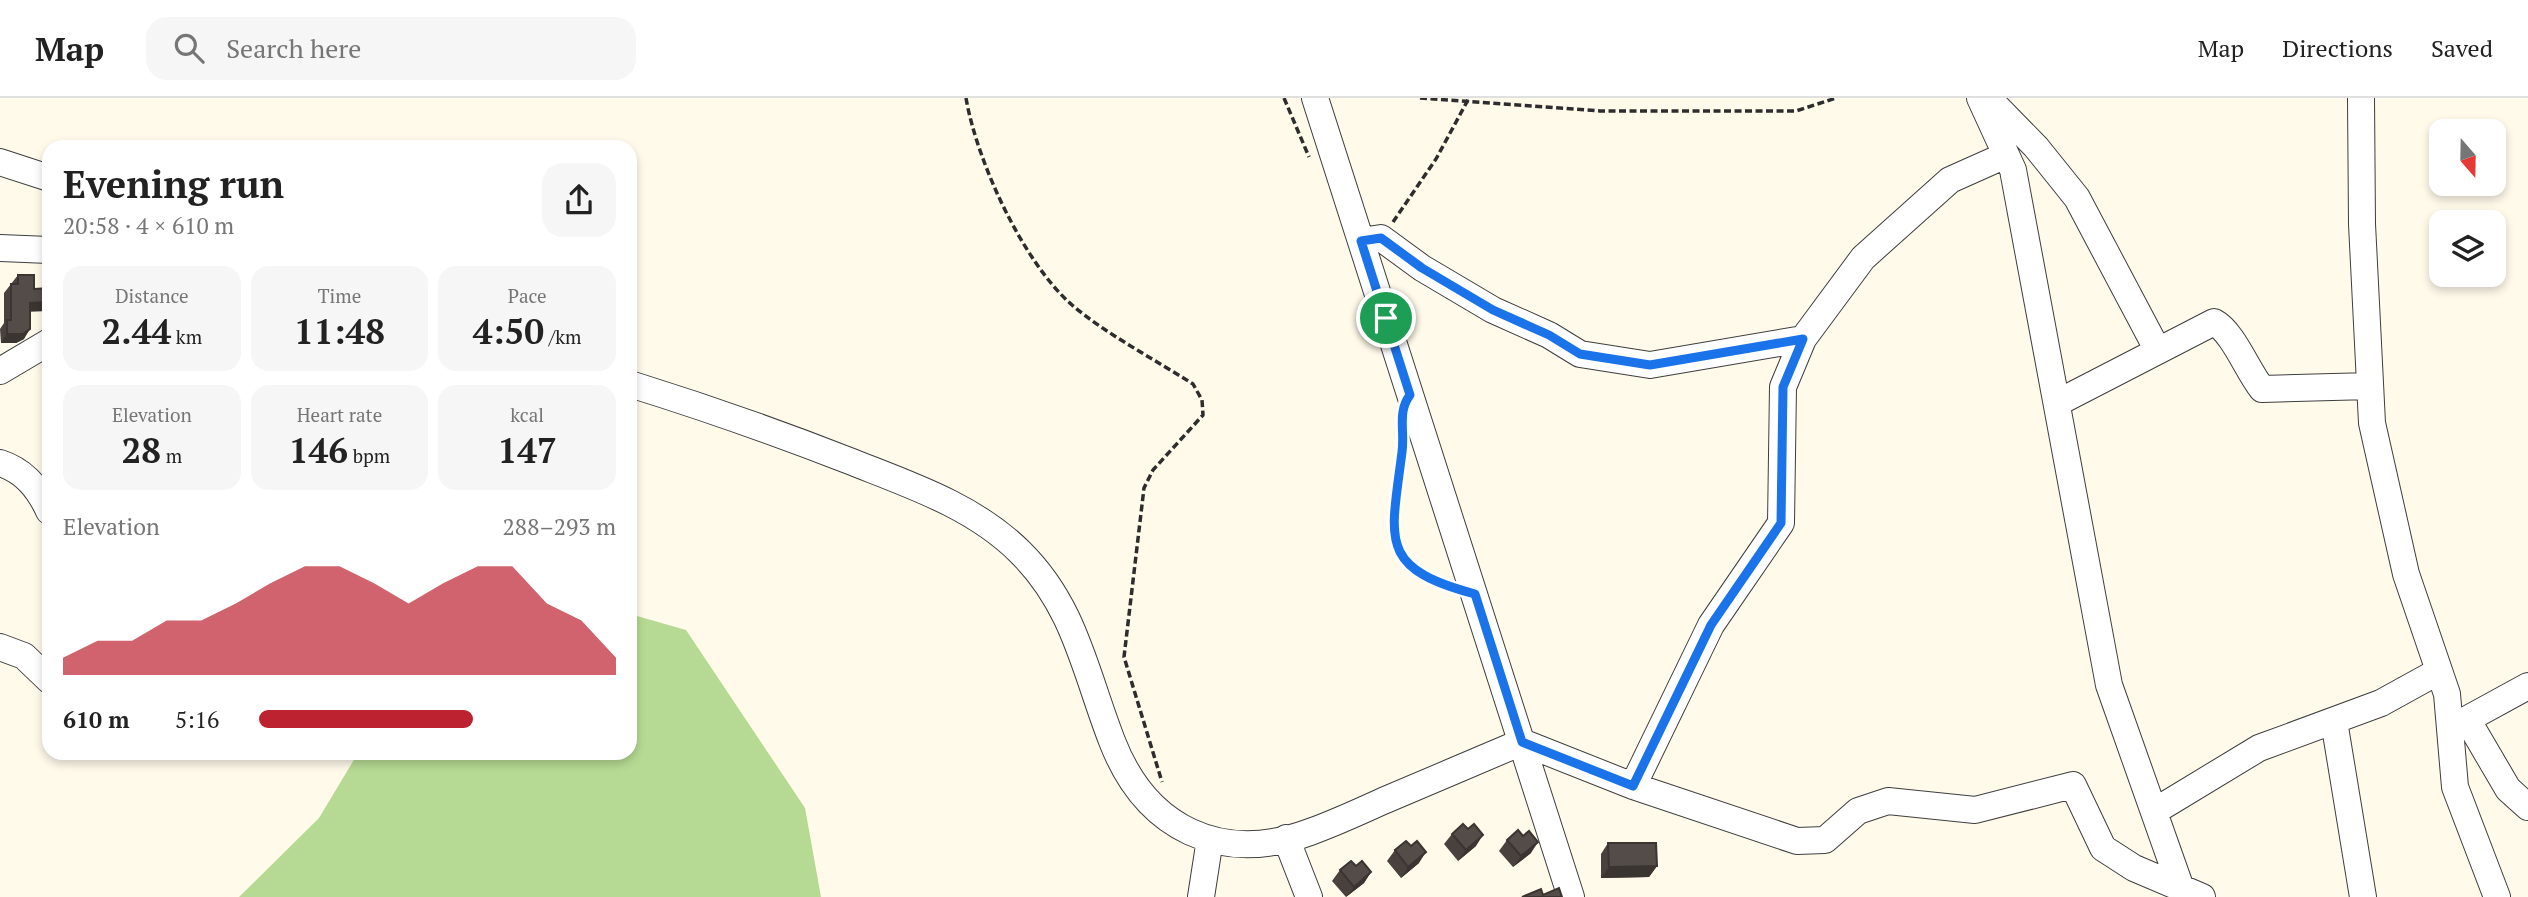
<!DOCTYPE html>
<meta charset="utf-8">
<style>
body{margin:0;font-family:"PT Serif",serif;background:#f6f6f6;color:#222;height:100vh;display:flex;flex-direction:column;font-size:26px;white-space:nowrap}
*{box-sizing:border-box;margin:0}
p{font-size:23px;color:#767676}
.icon{flex:none;width:38px;height:38px;fill:none;stroke:currentColor;stroke-width:2;stroke-linecap:round;stroke-linejoin:round}
.map{position:relative;flex:1;overflow:hidden}
.drawer{position:absolute;left:42px;top:42px;width:595px;height:620px;display:flex;flex-direction:column;background:#fff;border-radius:21px;box-shadow:0 4px 10px #0003}
.drawer>*{flex:none}
.needle{width:46px;rotate:160deg}
.fabs{position:absolute;left:2429px;top:21px;display:grid;gap:14px}
.fabs a{display:grid;place-items:center;width:77px;height:77px;border-radius:14px;background:#fff;box-shadow:0 4px 10px #0003;font-size:35px}
.pin{position:absolute;display:grid;place-items:center;width:60px;height:60px;color:#fff;margin:-30px;border:4px solid #fff;border-radius:50%;box-shadow:0 2px 7px #0007}
.round{display:grid;place-items:center;flex:none;width:74px;height:74px;border-radius:21px;background:#f6f6f6}
.summary{display:flex;align-items:center;justify-content:space-between;height:119px;padding:0 21px}
h1{font-size:38px;font-weight:700;line-height:52px}
.figures{display:grid;grid-template-columns:repeat(3,1fr);gap:10px;height:119px;padding:7px 21px}
.figures div{display:grid;align-content:center;border-radius:18px;background:#f6f6f6;text-align:center}
.figures b{font-size:35px;font-weight:700}
.figures small{font-size:19px;font-weight:400}
.figures p{font-size:19px}
.chart{height:196px;padding:14px 21px}
.chart p{display:flex;justify-content:space-between}
.chart svg{width:100%;height:126px;margin-top:7px;fill:#bd2230;opacity:.7}
ul{padding:0 21px;list-style:none;font-size:23px}
li{display:grid;grid-template-columns:112px 84px 1fr;align-items:center;height:52px}
li i{height:18px;border-radius:9px;background:#bd2230}
header{display:flex;align-items:center;gap:42px;box-sizing:border-box;height:98px;padding:0 35px;background:#fff;border-bottom:2px solid #e0e0e0}
header strong{font-size:33px}
nav{display:flex;gap:38px;margin-inline-start:auto;font-size:24px}
.search{width:490px;height:63px;background:#f6f6f6;display:flex;align-items:center;gap:18px;box-sizing:border-box;padding:0 24px;border-radius:21px;color:#767676;font-size:26px}
.map>svg:first-child{display:block}
.forest{fill:#b6da93}
.lines{fill:none;stroke-linecap:round;stroke-linejoin:round}
.minor-casing{stroke:#3e3e3e;stroke-width:28}
.path{stroke:#2d2d2d;stroke-width:3.5;stroke-dasharray:7 3.5;stroke-linecap:butt}
.minor{stroke:#fff;stroke-width:26}
.wall{fill:#48413e}
.shaded-wall{fill:#3b3532}
.building{fill:#544c48;stroke:#3b3532;stroke-width:2}
.route-casing{stroke:#fff;stroke-width:14}
.route{stroke:#1a73e8;stroke-width:9}
</style>
<header>
<strong>Map</strong>
<div class="search"><svg class="icon" aria-label="search" viewBox="0 0 24 24"><circle cx="10" cy="10" r="6"/><path d="M15 15l6 6"/></svg>Search here</div>
<nav><a>Map</a><a>Directions</a><a>Saved</a></nav>
</header>
<div class="map">
<svg width="2528" height="799" viewBox="0 0 2528 799">
<rect width="100%" height="100%" fill="#fffaea"/>
<!-- forest -->
<path class="forest" d="M 630,516 L 686,532 L 805,710 L 821,799 L 239,799 L 319,720 L 358,655 L 630,654 Z"/>
<g class="lines">
<!-- minor casing -->
<g class="minor-casing">
<path id="minor" d="M 1315,0 L 1571,799
M 1980,0 L 2013,72 L 2109,587 L 2184,799
M 1988,0 L 2036,49 L 2077,100 L 2157,251
M 2361,0 L 2362,126 L 2372,325 L 2406,476 L 2447,596 L 2455,689 L 2497,799
M 0,64 L 49,80
M 1361,143 L 1381,140 L 1422,170 L 1493,212 L 1549,237 L 1580,256 L 1650,267 L 1803,241
M 0,150 L 49,152
M 0,273 L 49,244
M 630,286 C 704,309 775,334 847,362 C 907,386 973,407 1020,454 C 1075,508 1085,574 1112,643 C 1146,731 1221,767 1310,734 C 1335,725 1359,714 1383,703 C 1429,683 1476,664 1522,644 L 1633,688 L 1797,743 L 1825,742 L 1858,713 L 1888,703 L 1975,712 L 2073,687 L 2103,750 L 2134,770 L 2202,799
M 2057,305 L 2214,224 C 2233,234 2247,272 2262,291 L 2370,288
M 0,365 C 25,373 39,391 49,413
M 0,549 L 24,558 L 49,582
M 2467,621 L 2508,691 L 2528,709
M 2334,623 L 2363,799
M 2453,629 L 2528,588
M 1633,688 L 1711,527 L 1781,425 L 1783,289 L 1803,241 L 1863,160 L 1950,82 L 2006,57
M 2155,713 L 2259,650 L 2381,605 L 2439,573
M 1286,740 L 1309,799
M 1201,799 L 1210,741"/>
</g>
<!-- path -->
<path class="path" d="M 966,0 C 977,64 1023,164 1072,207 C 1106,236 1154,261 1193,286 L 1202,302 L 1203,317 L 1153,372 L 1144,390 L 1124,559 L 1162,684
M 1284,0 L 1309,59
M 1420,0 L 1600,13 L 1796,13 L 1836,0
M 1393,124 L 1436,61 L 1469,0
M 1403,348 C 1396,407 1374,470 1449,490"/>
<!-- minor -->
<use href="#minor" class="minor"/>
</g>
<!-- wall -->
<path class="wall" d="M 49,112 L 49,136 L 43,135 L 47,115 Z
M 18,177 L 30,214 L 24,241 L 16,245 L 1,245 L 0,231 L 4,225 L 4,195 Z
M 1468,731 L 1476,748 L 1458,763 L 1444,746 L 1452,736 Z
M 1507,742 L 1531,755 L 1513,769 L 1499,753 Z
M 1608,745 L 1657,768 L 1649,779 L 1601,780 L 1601,756 Z
M 1395,752 L 1419,765 L 1401,780 L 1387,763 Z
M 1356,768 L 1371,774 L 1364,785 L 1346,799 L 1332,783 L 1340,772 Z"/>
<!-- shaded-wall -->
<path class="shaded-wall" d="M 49,126 L 49,136 L 43,135 Z
M 49,204 L 49,213 L 23,214 L 30,205 Z
M 30,231 L 24,241 L 16,245 L 1,245 L 7,236 Z
M 1483,737 L 1476,748 L 1458,763 L 1466,752 Z
M 1538,744 L 1531,755 L 1513,769 L 1521,758 Z
M 1426,754 L 1419,765 L 1401,780 L 1408,769 Z
M 1657,768 L 1649,779 L 1601,780 L 1609,769 Z
M 1371,774 L 1364,785 L 1346,799 L 1354,789 Z"/>
<!-- building -->
<path class="building" d="M 18,177 L 34,177 L 34,191 L 49,190 L 49,204 L 30,205 L 30,231 L 23,236 L 7,236 L 7,222 L 11,222 L 11,186 L 18,186 Z
M 1463,726 L 1468,731 L 1474,726 L 1483,737 L 1466,752 L 1452,736 Z
M 1518,732 L 1523,738 L 1529,733 L 1538,744 L 1521,758 L 1507,742 Z
M 1406,743 L 1411,748 L 1417,743 L 1426,754 L 1408,769 L 1395,752 Z
M 1608,745 L 1656,745 L 1657,768 L 1609,769 Z
M 1351,763 L 1356,768 L 1362,763 L 1371,774 L 1354,789 L 1340,772 Z
M 1559,790 L 1562,799 L 1522,799 L 1541,791 L 1543,797 Z"/>
<g class="lines">
<!-- route casing -->
<g class="route-casing">
<path id="route" d="M 1381,140 L 1422,170 L 1493,212 L 1549,237 L 1580,256 L 1650,267 L 1803,241 L 1783,289 L 1781,425 L 1711,527 L 1633,688 L 1522,644 L 1475,496 C 1377,470 1391,442 1402,354 C 1405,333 1397,314 1410,297 L 1361,143 Z"/>
</g>
<!-- route -->
<use href="#route" class="route"/>
</g>
</svg>
<div class="fabs">
<a><svg class="needle" viewBox="-14 -14 28 28"><path d="M0-13l5 13h-10z" fill="#e53935"/><path d="M0 13l5-13h-10z" fill="#767676"/></svg></a>
<a><svg class="icon" aria-label="layers" viewBox="0 0 24 24"><path d="M12 4l9 5-9 5-9-5zM3 14l9 5 9-5"/></svg></a>
</div>
<div class="pin" style="left:1386px;top:220px;background:#1e9e55"><svg class="icon" aria-label="arrive" viewBox="0 0 24 24"><path d="M6 21V4h12l-3 4 3 4H6"/></svg></div>
<section class="drawer">
<div class="summary"><div><h1>Evening run</h1><p>20:58 · 4 × 610 m</p></div><a class="round"><svg class="icon" aria-label="share" viewBox="0 0 24 24"><path d="M12 15V3M7 8l5-5 5 5M5 13v7h14v-7"/></svg></a></div>
<div class="figures">
<div><p>Distance</p><b>2.44<small> km</small></b></div>
<div><p>Time</p><b>11:48</b></div>
<div><p>Pace</p><b>4:50<small> /km</small></b></div>
</div>
<div class="figures">
<div><p>Elevation</p><b>28<small> m</small></b></div>
<div><p>Heart rate</p><b>146<small> bpm</small></b></div>
<div><p>kcal</p><b>147</b></div>
</div>
<div class="chart"><p><span>Elevation</span>288–293 m</p>
<svg viewBox="0 0 160 44" preserveAspectRatio="none"><path d="M0 44V38L10 32L20 32L30 25L40 25L50 19L60 12L70 6L80 6L90 12L100 19L110 12L120 6L130 6L140 19L150 25L160 38V44z"/></svg>
</div>
<ul>
<li><b>610 m</b>5:16<i style="width:60%"></i></li>
</ul>
</section>
</div>
